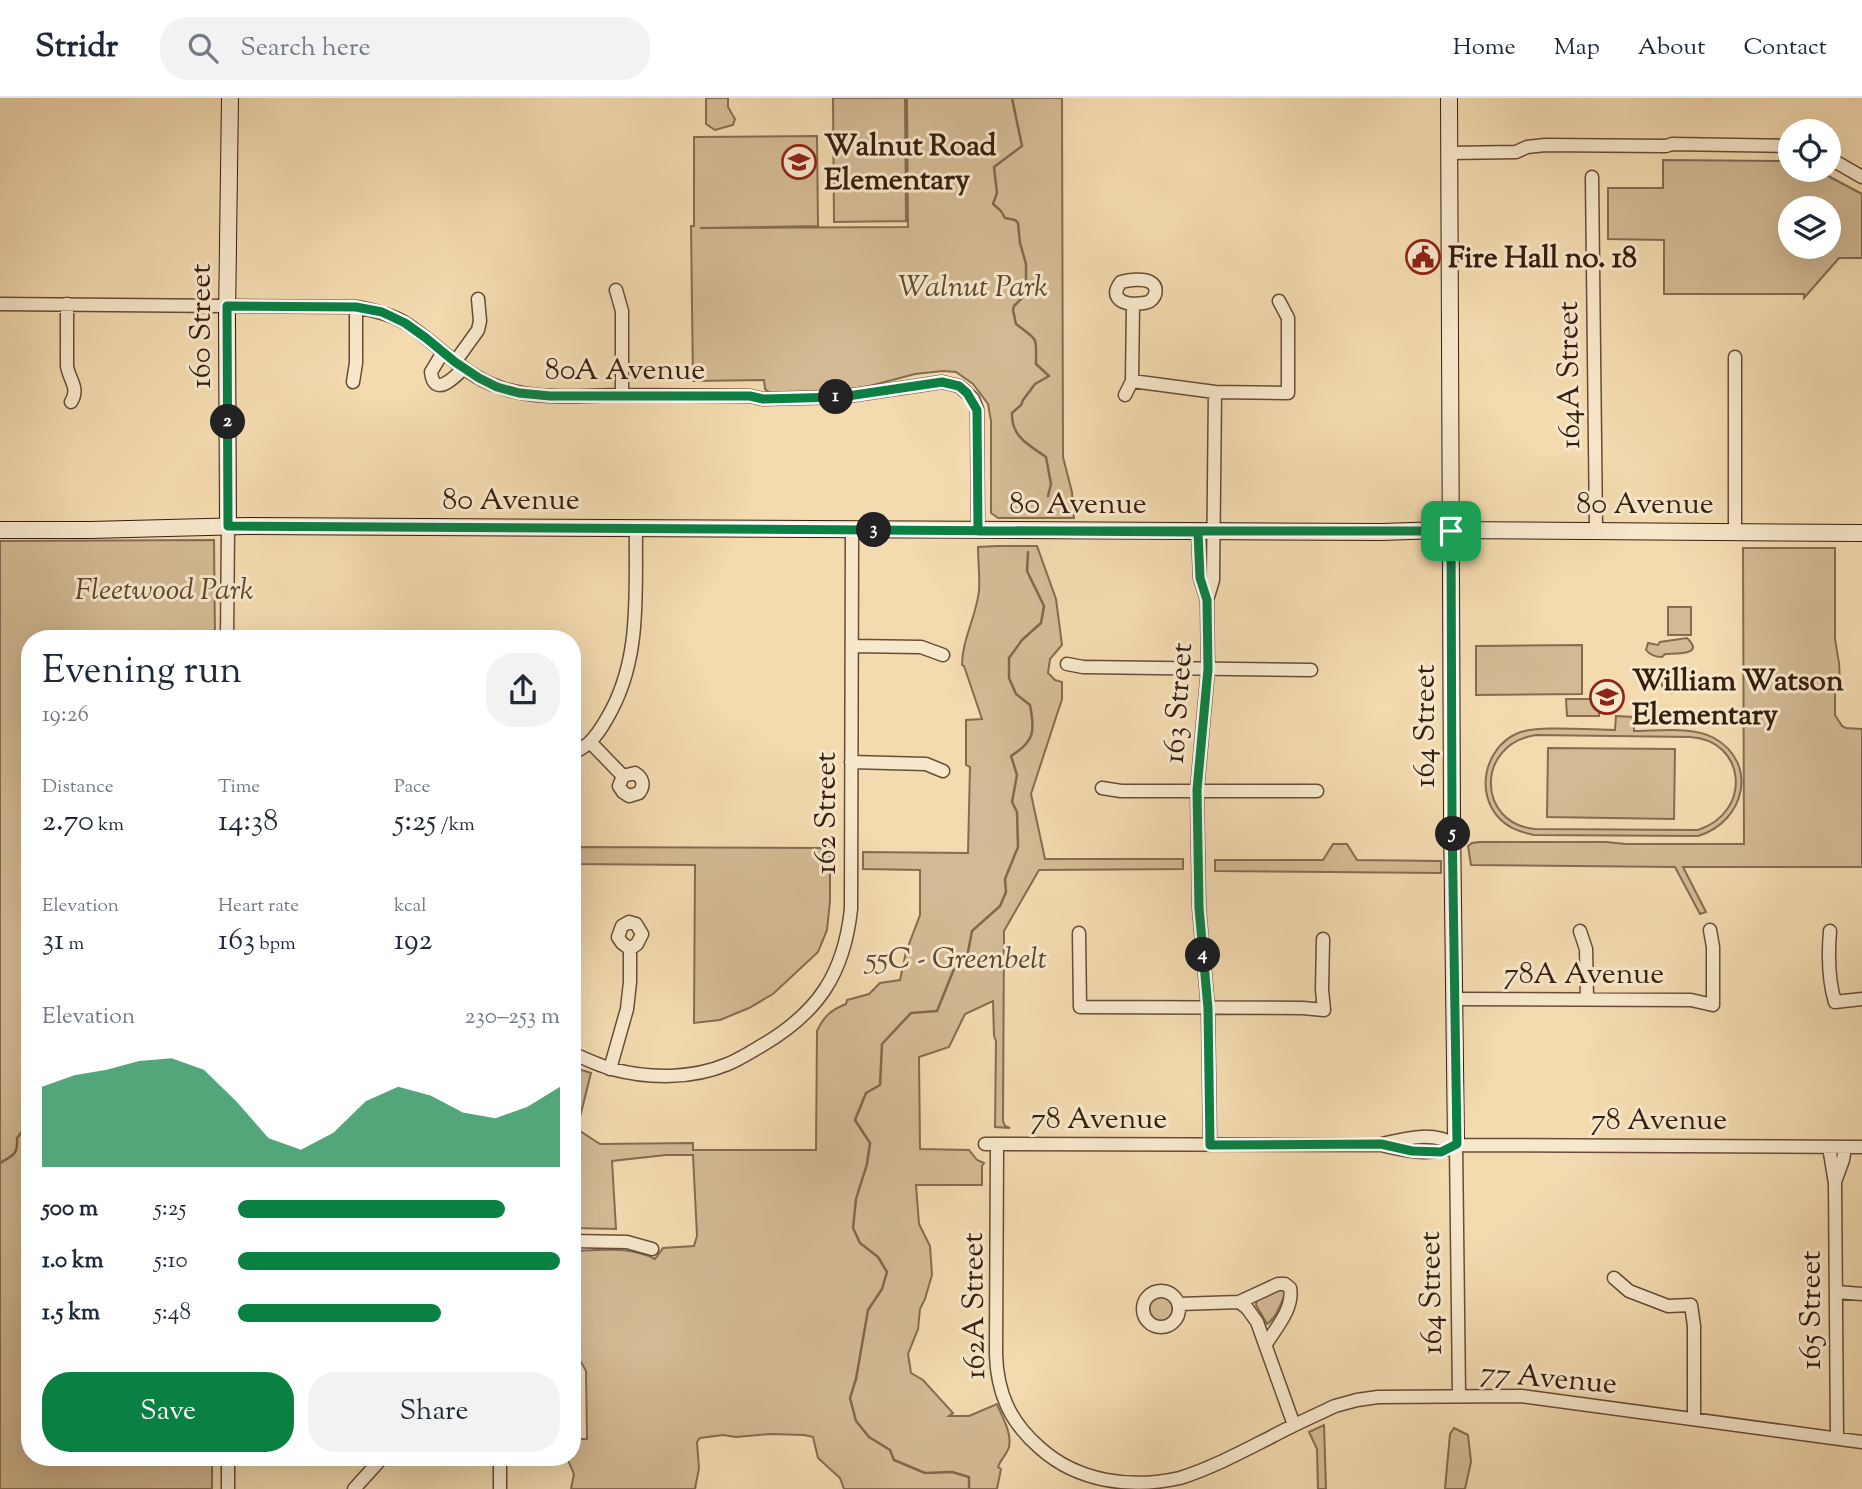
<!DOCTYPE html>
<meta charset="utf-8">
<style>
body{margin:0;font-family:"Sorts Mill Goudy",serif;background:#f2f2f3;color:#1f2937;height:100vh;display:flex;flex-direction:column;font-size:26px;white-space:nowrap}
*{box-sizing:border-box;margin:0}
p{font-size:23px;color:#747a83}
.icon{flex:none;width:38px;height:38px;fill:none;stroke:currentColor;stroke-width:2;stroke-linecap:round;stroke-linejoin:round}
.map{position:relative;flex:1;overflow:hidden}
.sheet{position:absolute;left:21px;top:532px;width:560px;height:836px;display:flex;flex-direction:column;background:#fff;border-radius:28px;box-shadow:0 7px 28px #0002}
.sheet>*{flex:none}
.fabs{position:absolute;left:1778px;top:21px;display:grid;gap:14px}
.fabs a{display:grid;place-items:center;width:63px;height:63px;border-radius:50%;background:#fff;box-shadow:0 7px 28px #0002;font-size:35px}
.pin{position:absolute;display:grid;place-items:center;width:60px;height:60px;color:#fff;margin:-30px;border-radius:14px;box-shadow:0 4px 10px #0006}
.km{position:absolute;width:35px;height:35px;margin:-18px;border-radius:50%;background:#222;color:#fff;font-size:19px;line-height:35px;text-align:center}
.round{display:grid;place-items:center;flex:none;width:74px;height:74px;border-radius:28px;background:#f2f2f3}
.head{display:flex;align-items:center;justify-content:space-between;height:119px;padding:0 21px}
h1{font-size:38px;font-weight:600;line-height:52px}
.metrics{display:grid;grid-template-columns:repeat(3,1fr);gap:10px;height:119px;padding:7px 21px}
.metrics div{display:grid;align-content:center}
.metrics b{font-size:30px;font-weight:600}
.metrics small{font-size:19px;font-weight:400}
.metrics p{font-size:19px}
.chart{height:196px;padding:14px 21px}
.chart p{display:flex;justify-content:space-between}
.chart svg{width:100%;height:126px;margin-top:7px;fill:#0b8043;opacity:.7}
.primary-button{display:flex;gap:14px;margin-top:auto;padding:14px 21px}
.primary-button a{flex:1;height:80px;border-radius:28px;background:#0b8043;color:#fff;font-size:28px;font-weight:600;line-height:80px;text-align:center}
.primary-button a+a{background:#f2f2f3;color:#1f2937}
ul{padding:0 21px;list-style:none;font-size:23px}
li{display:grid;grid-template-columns:112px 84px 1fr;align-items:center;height:52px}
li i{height:18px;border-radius:9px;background:#0b8043}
header{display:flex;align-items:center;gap:42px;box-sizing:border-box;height:98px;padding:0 35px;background:#fff;border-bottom:2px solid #e0e1e3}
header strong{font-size:33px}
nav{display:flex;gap:38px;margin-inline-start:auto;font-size:24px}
.search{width:490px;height:63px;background:#f2f2f3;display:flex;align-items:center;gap:18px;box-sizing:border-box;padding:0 24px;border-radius:28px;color:#747a83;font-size:26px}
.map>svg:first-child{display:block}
.green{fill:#d3ba94;stroke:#846c51;stroke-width:2;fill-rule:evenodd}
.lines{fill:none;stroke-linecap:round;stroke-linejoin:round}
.stream{stroke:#81684e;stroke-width:2.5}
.street-casing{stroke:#654d36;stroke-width:15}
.secondary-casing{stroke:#361e0e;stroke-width:18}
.street{stroke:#f7e7cb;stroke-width:12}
.secondary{stroke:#f7e7cb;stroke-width:16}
.route-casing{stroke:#fff;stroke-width:14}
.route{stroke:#0b8043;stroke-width:9}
.labels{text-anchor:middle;stroke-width:6;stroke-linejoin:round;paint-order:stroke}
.poi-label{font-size:30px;font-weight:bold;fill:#361e0e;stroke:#f7e7cb;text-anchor:start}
.park-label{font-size:30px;font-style:italic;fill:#5d4530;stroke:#f7e7cb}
.street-label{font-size:30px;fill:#361e0e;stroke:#f7e7cb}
</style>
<header>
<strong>Stridr</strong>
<div class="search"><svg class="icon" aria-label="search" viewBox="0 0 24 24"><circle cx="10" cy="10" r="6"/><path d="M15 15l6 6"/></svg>Search here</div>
<nav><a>Home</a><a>Map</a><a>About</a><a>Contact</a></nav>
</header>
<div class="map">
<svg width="1862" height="1391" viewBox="0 0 1862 1391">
<rect width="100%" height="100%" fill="#f3daaf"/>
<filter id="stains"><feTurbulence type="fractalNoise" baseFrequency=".00286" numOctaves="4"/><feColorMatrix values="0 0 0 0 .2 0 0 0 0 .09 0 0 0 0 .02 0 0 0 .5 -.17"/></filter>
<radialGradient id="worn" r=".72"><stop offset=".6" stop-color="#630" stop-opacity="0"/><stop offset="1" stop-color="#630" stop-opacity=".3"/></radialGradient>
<!-- green -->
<path class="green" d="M 706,0 L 728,0 L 728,9 L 735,21 L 733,27 L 715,32 L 706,26 Z
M 833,0 L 905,0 L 906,123 L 834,124 Z
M 907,0 L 1062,0 L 1063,359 L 1072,394 L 1074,420 L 998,420 L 991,415 L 991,323 L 988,306 L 973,286 L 956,274 L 943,273 L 915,276 L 843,295 L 770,295 L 765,291 L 764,282 L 693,283 L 691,128 L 694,128 L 694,39 L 817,38 L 818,128 L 700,130 L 908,129 Z
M 1663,62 L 1790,63 L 1790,72 L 1817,72 L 1862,96 L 1862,160 L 1839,160 L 1804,200 L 1804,196 L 1664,196 L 1664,142 L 1608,141 L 1608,90 L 1663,90 ZM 1790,110 L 1829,110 L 1829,149 L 1790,149 Z
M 214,442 L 215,541 L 30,541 L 30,1360 L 212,1360 L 212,1391 L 0,1391 L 0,443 Z
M 997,448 L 1037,448 L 1056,501 L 1062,547 L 1050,561 L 1048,575 L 1055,582 L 1062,584 L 1062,601 L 1031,696 L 1045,761 L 1183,761 L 1183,771 L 1039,772 L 1004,833 L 1003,1023 L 1005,1028 L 1010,1030 L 995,1029 L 996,943 L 994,938 L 993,903 L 965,916 L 949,949 L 919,959 L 920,1051 L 969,1052 L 977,1062 L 984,1065 L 982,1068 L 982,1087 L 916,1087 L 919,1126 L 930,1148 L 932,1177 L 925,1201 L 920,1211 L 918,1231 L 908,1256 L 911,1275 L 923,1282 L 953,1315 L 949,1318 L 969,1318 L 997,1306 C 1002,1319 1012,1334 1009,1349 C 1007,1356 1001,1361 998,1369 L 1001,1371 L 997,1391 L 844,1391 L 840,1380 L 818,1360 L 813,1339 L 804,1337 L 770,1336 L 736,1339 L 723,1337 L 700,1340 L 697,1344 L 699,1370 L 695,1391 L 571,1391 L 574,1376 L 567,1360 L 572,1360 L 572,1341 L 587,1341 L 586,1273 L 572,1248 L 572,1153 C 600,1152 629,1148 655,1161 L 663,1150 L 694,1148 L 697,1138 L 693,1057 L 666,1057 L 612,1063 L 616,1131 L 573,1130 L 572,969 L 591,975 L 577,1031 L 600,1046 L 693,1045 L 693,1052 L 816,1052 L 817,933 C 824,918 831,912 846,906 L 847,902 L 869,896 L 880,885 L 900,882 L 906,854 L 920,817 L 920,772 L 863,771 L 863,754 L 968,755 L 970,669 L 966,667 L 966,622 L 982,621 L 964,568 L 962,567 C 962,542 976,519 979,493 C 980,479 978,463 978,449 Z
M 1743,450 L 1835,450 L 1835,541 L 1839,565 L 1840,584 L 1835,590 L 1835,617 L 1842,628 L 1846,630 L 1862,631 L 1862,769 L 1683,769 L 1706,814 L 1700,816 L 1675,769 L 1471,767 L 1468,748 L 1472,745 L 1480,744 L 1606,744 L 1626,746 L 1744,746 Z
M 1668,509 L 1691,509 L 1691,537 L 1668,537 Z
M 1687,540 C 1706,558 1674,555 1665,556 L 1662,559 C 1656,559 1650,557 1646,552 L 1648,545 L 1658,547 L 1660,544 Z
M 1582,547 L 1582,596 L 1476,597 L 1476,548 Z
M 1691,571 L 1695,574 L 1692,586 L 1672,595 L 1663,592 L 1661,583 L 1663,574 Z
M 1566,601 L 1599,601 L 1599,618 L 1567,618 Z
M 1616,618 L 1634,619 L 1634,633 C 1657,633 1694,628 1714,640 C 1759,665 1745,724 1698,738 L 1534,737 C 1521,734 1510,731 1500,721 C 1474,695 1485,649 1518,635 C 1537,627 1592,632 1615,632 ZM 1536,637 L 1690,639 C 1746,642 1753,714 1698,732 L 1535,731 C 1477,726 1475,646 1536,637 Z
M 1548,650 L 1675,651 L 1674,721 L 1547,719 Z
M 1333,746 L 1347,746 L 1357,762 L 1441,763 L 1441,775 L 1215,773 L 1215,762 L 1323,762 Z
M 572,749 L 830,750 L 830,803 L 827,832 L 818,854 L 773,896 L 749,910 L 720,922 L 694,925 L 695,767 L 572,766 Z
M 1282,1190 L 1286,1194 C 1281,1205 1277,1219 1267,1226 L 1256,1207 L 1257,1201 Z
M1147 1211a15 15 0 1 1 30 0a15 15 0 1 1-30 0Z
M 1324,1327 L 1326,1391 L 1318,1391 L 1317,1351 L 1309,1334 Z
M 1454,1330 L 1468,1337 L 1471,1364 L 1465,1391 L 1445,1391 L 1450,1336 Z"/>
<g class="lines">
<!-- stream -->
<path class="stream" d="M 1012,0 L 1022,48 L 994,69 L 997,95 L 993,106 L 1001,113 L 1005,120 L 1015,122 L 1018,125 L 1020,145 L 1026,166 L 1026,196 L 1014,208 L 1013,212 L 1016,226 C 1039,244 1036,237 1036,266 L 1049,278 L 1035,286 L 1023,302 L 1021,307 L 1012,315 C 1011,339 1029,347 1046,359 L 1051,386 L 1048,398
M 0,1065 C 14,1057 18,1056 17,1040 C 28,1028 24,1025 30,1013
M 969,1391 L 969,1379 L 952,1374 L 925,1375 L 894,1362 L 890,1352 L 869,1339 L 856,1323 L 850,1300 L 856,1281 L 868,1212 L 882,1191 L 887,1174 L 878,1159 L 860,1145 L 853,1130 L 856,1101 L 867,1066 L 870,1045 L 855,1022 L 866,995 L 880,987 L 882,946 L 911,915 L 937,913 L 954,871 L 968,854 L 972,833 L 1000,808 L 1006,794 L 1005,781 L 1018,749 L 1017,714 L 1012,704 L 1017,677 L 1011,658 C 1035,643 1035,633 1030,607 L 1016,596 L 1009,580 L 1009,560 L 1022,542 L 1041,525 L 1044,508 L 1027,473 L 1028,454"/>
<!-- street casing -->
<g class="street-casing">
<path id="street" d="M 1449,55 L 1516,54 L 1527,49 L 1545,47 L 1666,48 L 1672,46 L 1790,48
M 1829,60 L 1862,79
M 1592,79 L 1596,433
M 616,192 L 622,213 L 622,297
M 0,206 L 356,209 C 374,212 391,216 407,226 C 438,246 463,277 499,289 C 538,303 581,297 621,297 C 664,297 707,298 750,298 L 763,301 L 841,299 L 942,284 L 959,288 L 967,295 L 973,301 L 977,311 L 978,433
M 67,206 L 67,268 C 69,282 80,290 71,304
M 443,254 L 431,274 C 434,301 455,279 464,270
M 1735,259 L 1735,434
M 455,264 L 478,232 L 480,223 L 478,201
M 1132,283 L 1215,294 L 1288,295 L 1288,220 L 1279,203
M 353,284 L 356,265 L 356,209
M 1125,297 L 1132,283 L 1133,206 C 1139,205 1146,206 1150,203 C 1157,198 1158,188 1150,184 C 1143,180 1128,182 1121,184 C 1110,198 1120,205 1133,206
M 1198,434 L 1200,480 L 1207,502
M 227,541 L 228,428
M 852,548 L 921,549 L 943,557
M 1067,566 L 1083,569 L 1311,572
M 590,644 L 623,678 L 619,688 L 623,694 L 629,698 L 639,695 C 645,687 643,680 635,675 L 623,678
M 572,656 C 578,652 585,649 590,644 C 596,638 602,629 606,622 C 642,563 635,496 636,430
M 851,664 L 926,666 L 943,673
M 1102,690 L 1121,693 L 1317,693
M 629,824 L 636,826 L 642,836 L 637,846 L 630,851 L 622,845 L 618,839 L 622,828 Z
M 1580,833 L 1586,851 L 1587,901
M 1830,833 C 1828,857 1828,881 1835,904 L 1862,901
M 1079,835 L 1080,909 L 1303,910 L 1324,912 L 1322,892 L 1323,841
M 1455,901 L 1691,902 L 1713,907 L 1713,849 L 1710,832
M 572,955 C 585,961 598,967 612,971 C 650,981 692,981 728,966 C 740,961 751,954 761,948 C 818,915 844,876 851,811 L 852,432
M 610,971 L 627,911 L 630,884 L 630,851
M 985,1046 L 1381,1047 C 1406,1053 1433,1059 1456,1047 L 1862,1049
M 997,1046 L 996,1256 C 997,1295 1010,1324 1040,1350 C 1078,1384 1131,1391 1180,1380 C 1212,1370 1243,1353 1273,1338 C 1293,1327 1314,1318 1335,1308 L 1357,1302 L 1378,1299 L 1521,1298 L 1862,1344
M 1382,1046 C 1407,1040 1433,1033 1456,1047
M 1210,1047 L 1208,910 L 1199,810 L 1197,692 L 1208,571 L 1207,502 L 1213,482 L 1215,294
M 1456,1047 L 1459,1297
M 1829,1049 L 1835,1085 L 1837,1340
M 1835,1084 L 1843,1062 L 1845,1049
M 572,1143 L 627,1144 L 652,1151
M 1614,1180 L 1629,1193 L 1668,1208 L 1691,1207 L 1694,1228 L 1694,1321
M1143 1211a18 18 0 1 1 36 0a18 18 0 1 1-36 0Z
M 1837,1194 L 1862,1196
M 1239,1204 L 1278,1186 L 1285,1186 L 1290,1190 C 1294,1210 1276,1230 1266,1246
M 1179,1206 L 1239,1204 L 1247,1210 L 1257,1224 L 1294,1327
M 228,1391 L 228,1360
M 354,1391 L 382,1360
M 500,1391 L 500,1360"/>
</g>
<!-- secondary casing -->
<g class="secondary-casing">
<path id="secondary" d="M 1449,0 L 1452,722 L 1456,1047
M 228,428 L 227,219 L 230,0
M 0,432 L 90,432 L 246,428 L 1382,434 L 1440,432 L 1862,435"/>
</g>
<!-- street -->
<use href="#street" class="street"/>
<!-- secondary -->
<use href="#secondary" class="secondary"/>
</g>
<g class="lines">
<!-- route casing -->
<g class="route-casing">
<path id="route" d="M 1451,433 L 978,433 L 977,312 L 967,295 L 959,288 L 942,284 L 841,299 L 763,301 L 750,298 L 550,298 L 519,295 L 497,289 L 479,280 L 455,264 L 426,240 L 405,225 L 382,214 L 356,209 L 227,208 L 228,428 L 1198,434 L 1200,480 L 1207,502 L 1208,571 L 1197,692 L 1199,810 L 1208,910 L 1210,1047 L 1381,1046 L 1412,1053 L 1441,1054 L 1457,1046 L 1452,722 L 1451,433"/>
</g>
<!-- route -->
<use href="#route" class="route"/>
</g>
<!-- icons -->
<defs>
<g id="school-ring" transform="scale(1.75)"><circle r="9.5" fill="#f7e7cb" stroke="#8f2418" stroke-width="1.5"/><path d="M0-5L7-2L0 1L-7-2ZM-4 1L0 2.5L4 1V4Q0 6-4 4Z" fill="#8f2418"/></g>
<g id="civic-ring" transform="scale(1.75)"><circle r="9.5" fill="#f7e7cb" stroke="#8f2418" stroke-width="1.5"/><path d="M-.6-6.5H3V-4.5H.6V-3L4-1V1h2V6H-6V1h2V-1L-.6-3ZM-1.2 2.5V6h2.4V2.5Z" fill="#8f2418"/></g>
</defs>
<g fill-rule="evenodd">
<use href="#school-ring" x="799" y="64"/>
<use href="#civic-ring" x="1423" y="159"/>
<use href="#school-ring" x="1607" y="599"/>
</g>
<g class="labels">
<!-- poi labels -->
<g class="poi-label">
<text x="824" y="57">Walnut Road<tspan x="824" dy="34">Elementary</tspan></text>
<text x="1448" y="169">Fire Hall no. 18</text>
<text x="1632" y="592">William Watson<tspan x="1632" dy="34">Elementary</tspan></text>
</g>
<!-- park labels -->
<g class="park-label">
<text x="973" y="198">Walnut Park</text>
<text x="164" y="501">Fleetwood Park</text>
<text x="956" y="870">55C - Greenbelt</text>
</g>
<!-- street labels -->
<g class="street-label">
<text transform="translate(200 228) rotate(-90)" y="10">160 Street</text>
<text x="625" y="281">80A Avenue</text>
<text transform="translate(1568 277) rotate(-91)" y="10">164A Street</text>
<text x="511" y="411">80 Avenue</text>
<text x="1078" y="415">80 Avenue</text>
<text x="1645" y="415">80 Avenue</text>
<text transform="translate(1177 605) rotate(-86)" y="10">163 Street</text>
<text transform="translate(1424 628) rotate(-90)" y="10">164 Street</text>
<text transform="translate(825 715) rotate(-90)" y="10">162 Street</text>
<text x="1584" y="885">78A Avenue</text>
<text x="1099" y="1030">78 Avenue</text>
<text x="1659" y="1031">78 Avenue</text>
<text transform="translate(1430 1195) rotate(-91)" y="10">164 Street</text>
<text transform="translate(973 1208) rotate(-91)" y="10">162A Street</text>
<text transform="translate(1810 1212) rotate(-90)" y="10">165 Street</text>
<text transform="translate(1549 1279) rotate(5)" y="10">77 Avenue</text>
</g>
</g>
<rect width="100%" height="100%" filter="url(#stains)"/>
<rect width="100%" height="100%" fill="url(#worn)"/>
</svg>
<div class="fabs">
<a><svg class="icon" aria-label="locate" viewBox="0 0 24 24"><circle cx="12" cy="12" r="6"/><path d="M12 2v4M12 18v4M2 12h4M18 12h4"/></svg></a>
<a><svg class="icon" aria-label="layers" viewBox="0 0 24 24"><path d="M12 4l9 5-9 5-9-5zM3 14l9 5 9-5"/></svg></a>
</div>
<div class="pin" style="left:1451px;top:433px;background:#1e9e55"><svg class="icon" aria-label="arrive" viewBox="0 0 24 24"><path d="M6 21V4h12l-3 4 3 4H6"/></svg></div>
<b class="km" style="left:836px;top:299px">1</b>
<b class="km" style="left:228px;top:324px">2</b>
<b class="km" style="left:874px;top:432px">3</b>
<b class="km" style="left:1203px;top:857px">4</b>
<b class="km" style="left:1453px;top:736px">5</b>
<section class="sheet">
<div class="head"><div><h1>Evening run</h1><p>19:26</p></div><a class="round"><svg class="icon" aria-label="share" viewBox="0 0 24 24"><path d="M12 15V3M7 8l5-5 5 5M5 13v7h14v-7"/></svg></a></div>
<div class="metrics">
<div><p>Distance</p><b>2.70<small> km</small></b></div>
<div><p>Time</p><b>14:38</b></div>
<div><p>Pace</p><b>5:25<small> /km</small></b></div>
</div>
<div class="metrics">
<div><p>Elevation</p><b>31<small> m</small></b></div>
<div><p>Heart rate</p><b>163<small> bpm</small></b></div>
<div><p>kcal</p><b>192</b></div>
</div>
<div class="chart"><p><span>Elevation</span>230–253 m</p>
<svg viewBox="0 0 160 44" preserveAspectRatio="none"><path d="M0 44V16L10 12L20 10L30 7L40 6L50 10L60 21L70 34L80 38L90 32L100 21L110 16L120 19L130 25L140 27L150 23L160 16V44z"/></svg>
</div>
<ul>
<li><b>500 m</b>5:25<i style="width:83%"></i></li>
<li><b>1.0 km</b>5:10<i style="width:100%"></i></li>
<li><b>1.5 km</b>5:48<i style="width:63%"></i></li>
</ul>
<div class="primary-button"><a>Save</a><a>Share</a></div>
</section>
</div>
